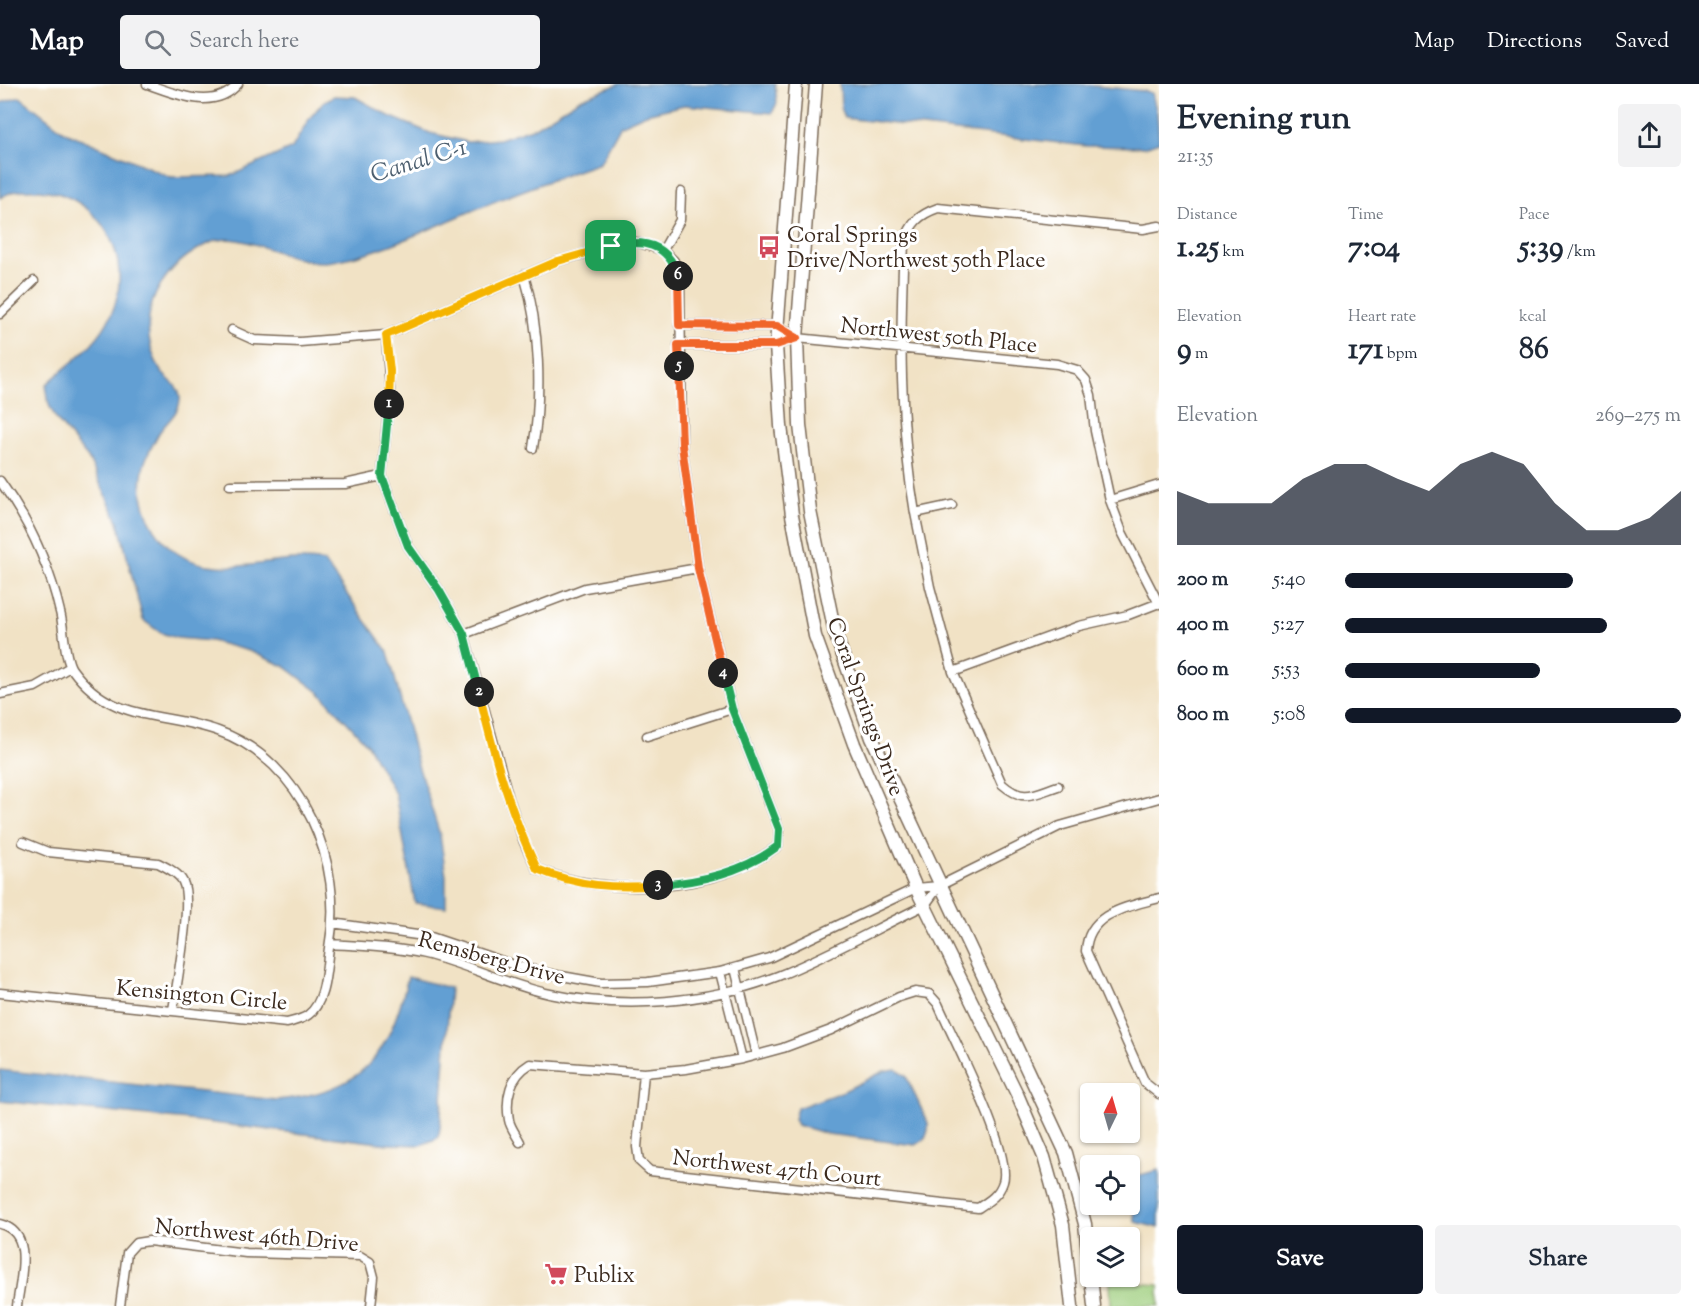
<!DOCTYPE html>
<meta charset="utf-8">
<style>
body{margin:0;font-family:"Sorts Mill Goudy",serif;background:#f2f2f3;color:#1f2937;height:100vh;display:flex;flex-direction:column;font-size:22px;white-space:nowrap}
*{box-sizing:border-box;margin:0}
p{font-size:20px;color:#747a83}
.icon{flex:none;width:33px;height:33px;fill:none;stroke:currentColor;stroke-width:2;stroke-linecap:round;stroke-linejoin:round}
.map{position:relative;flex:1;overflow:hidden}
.drawer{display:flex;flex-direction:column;background:#fff;width:540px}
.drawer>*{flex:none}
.needle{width:39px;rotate:5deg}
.controls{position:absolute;left:1080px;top:999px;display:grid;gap:12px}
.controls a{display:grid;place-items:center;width:60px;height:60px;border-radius:6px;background:#fff;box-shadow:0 2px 4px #0004;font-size:30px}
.pin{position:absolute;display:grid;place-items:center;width:51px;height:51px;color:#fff;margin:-26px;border-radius:12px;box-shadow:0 3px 9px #0006}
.km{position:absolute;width:30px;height:30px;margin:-15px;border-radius:50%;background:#222;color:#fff;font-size:16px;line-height:30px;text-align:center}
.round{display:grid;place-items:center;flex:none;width:63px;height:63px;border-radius:6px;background:#f2f2f3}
.headline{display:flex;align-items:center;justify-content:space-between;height:102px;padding:0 18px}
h1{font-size:33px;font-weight:700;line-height:45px}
.metrics{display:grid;grid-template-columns:repeat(3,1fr);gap:9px;height:102px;padding:6px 18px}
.metrics div{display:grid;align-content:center}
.metrics b{font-size:30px;font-weight:700}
.metrics small{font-size:16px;font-weight:400}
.metrics p{font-size:16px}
.chart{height:168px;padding:12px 18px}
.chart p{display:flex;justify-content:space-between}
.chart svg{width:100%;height:108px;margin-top:6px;fill:#111827;opacity:.7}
.action{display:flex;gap:12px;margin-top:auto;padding:12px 18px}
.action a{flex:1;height:69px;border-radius:6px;background:#111827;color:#fff;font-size:24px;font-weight:700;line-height:69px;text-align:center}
.action a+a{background:#f2f2f3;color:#1f2937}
ul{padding:0 18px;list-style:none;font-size:20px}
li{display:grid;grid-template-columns:96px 72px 1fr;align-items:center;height:45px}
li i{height:15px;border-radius:8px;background:#111827}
header{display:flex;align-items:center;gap:36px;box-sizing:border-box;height:84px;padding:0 30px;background:#111827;color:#fff}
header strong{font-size:28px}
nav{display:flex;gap:33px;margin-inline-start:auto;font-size:21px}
.search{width:420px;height:54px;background:#f2f2f3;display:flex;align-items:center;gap:15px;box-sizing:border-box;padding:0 21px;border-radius:6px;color:#747a83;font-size:22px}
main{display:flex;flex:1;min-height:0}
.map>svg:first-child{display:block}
.green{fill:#9ece7d;stroke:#6c7c4e;stroke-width:1.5}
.water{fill:#629fd3;stroke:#4e6478;stroke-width:1.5}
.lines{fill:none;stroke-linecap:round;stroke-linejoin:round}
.minor-casing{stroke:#7b6a58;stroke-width:11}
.secondary-casing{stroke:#7b6a58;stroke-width:15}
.minor{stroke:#fff;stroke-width:8}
.secondary{stroke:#fff;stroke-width:12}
.split-1-casing{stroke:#fff;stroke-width:12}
.split-2-casing{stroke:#fff;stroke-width:12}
.split-3-casing{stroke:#fff;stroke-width:12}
.split-4-casing{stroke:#fff;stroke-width:12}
.split-5-casing{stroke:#fff;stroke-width:12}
.split-6-casing{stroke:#fff;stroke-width:12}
.split-7-casing{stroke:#fff;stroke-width:12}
.split-1{stroke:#f5b400;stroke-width:8}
.split-2{stroke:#22a559;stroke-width:8}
.split-3{stroke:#f5b400;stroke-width:8}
.split-4{stroke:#22a559;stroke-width:8}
.split-5{stroke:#f0652b;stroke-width:8}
.split-6{stroke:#f0652b;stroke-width:8}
.split-7{stroke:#22a559;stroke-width:8}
.labels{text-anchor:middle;stroke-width:6;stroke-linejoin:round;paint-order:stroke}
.poi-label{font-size:22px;fill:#3b2a1e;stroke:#fff;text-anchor:start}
.street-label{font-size:22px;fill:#3b2a1e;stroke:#fff}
.water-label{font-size:24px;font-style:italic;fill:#4d5f6f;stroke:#fff}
</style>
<header>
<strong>Map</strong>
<div class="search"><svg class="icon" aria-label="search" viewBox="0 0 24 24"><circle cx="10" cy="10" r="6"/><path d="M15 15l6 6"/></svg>Search here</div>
<nav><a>Map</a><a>Directions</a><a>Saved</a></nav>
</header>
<main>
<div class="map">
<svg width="1159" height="1222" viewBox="0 0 1159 1222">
<rect width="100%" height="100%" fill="#fff"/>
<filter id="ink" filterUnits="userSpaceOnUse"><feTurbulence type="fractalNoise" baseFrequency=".0167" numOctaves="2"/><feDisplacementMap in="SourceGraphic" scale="12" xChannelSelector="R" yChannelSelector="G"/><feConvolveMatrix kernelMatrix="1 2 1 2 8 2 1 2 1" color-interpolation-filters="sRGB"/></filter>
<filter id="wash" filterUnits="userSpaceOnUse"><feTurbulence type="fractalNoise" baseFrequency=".008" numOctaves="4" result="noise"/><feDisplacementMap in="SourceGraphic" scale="24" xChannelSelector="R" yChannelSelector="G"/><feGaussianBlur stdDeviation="1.35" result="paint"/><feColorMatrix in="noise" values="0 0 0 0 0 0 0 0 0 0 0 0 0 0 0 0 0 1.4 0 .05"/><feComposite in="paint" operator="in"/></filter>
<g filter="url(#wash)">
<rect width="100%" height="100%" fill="#f1e2c5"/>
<!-- green -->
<path class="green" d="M 1119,1198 L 1159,1201 L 1159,1222 L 1111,1222 L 1110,1199 Z"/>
<!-- water -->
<path class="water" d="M 619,0 L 775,0 L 777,19 L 772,29 L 684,21 L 646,30 L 621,41 L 600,79 C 553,95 506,112 460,132 C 418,150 378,169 333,177 C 293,185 244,143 210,159 C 160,182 132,231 159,284 C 164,295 179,299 180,313 C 181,328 166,338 159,349 C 152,362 143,377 142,392 C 138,421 154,453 177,469 C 221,499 277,468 324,478 L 388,568 L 418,681 L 440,751 L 446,792 L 446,823 L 415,819 L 395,710 L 367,660 L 320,609 L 284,582 L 249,567 L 211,557 L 177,554 L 161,549 L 143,536 L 118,437 L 88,374 L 57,336 L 49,321 L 46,301 C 68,280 99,260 111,231 C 136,175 101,111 40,106 C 27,105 11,106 0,114 L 0,19 L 20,13 L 65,48 L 171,93 L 230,92 L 292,64 L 309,35 L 323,18 L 334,12 L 355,13 L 389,32 L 430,49 L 468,58 L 499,55 L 535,43 L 580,15 Z
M 840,0 L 1076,0 L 1144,7 L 1152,9 L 1157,29 L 1159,58 L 1145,63 L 1086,62 L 844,34 L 841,26 Z
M 408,893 L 450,904 L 440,1044 L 438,1054 L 421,1061 L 388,1060 L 188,1036 L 0,1017 L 0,986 L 277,1016 C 364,1007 388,974 408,893 Z
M 896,985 L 906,992 L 928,1039 C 929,1049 925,1057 915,1061 L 827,1050 L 797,1041 L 794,1035 L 797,1024 L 844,1007 L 884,987 Z
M 1159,1086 L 1159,1144 L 1135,1138 L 1132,1120 L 1136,1092 Z"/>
</g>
<g filter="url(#ink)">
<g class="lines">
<!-- minor casing -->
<g class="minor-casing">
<path id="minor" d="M 147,0 C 176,10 214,28 238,0
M 663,166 L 680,136 L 681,108
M 524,191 C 540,243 542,311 533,364
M 0,230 L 34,197
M 679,241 L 777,242 L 797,254
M 232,246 L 254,256 L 300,258 L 386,251 L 558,177 L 632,157 L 663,166 L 674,177 L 680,199 L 682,361 L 698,484 L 732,625 L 779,745 L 778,762 C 716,809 607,814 537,785 L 524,758 L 509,715 L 464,550 L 439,506 L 408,462 L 382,392 L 390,305 L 386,251
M 678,261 L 776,261 L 797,254 L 1057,280 L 1077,286 L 1086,296 L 1091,311 L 1095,347 L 1110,416 L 1122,448 L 1159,520
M 0,397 C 29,437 49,480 60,528 C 64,542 64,574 72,585 C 112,640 163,627 218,647 C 303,677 345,779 329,864 C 326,884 326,918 308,931 C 303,935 294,937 287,939 L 0,909
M 230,401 L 345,400 L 382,392
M 1110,416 L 1159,401
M 952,421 L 915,429 L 930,503 L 953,588 L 1002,700 C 1023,719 1034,710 1058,702
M 915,429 C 899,338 900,250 904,159 C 911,139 918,131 938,124 L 1143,145 L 1159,142
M 464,550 L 585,504 L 698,484
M 953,588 L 1079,542 L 1128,531 L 1159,519
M 0,610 L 35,603 L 70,583
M 647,652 L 732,625
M 23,758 L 48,768 L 158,779 C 166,783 179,789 183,798 C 193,818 176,901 173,927
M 1159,814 C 1128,823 1088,828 1086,867 L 1145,999 L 1159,1010
M 332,839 L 431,853 L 517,882 L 556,891 L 601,899 L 648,898 L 720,888 L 769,874 L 916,804 L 939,802 L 1060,742 L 1159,714
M 330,860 C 361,862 394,863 425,870 C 467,880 507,901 550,910 C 624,926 708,919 778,892 C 828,872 877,844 925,821 L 939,802
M 735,884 L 756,971
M 720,888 L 742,975
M 520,1058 C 517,1052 510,1043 509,1036 C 505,1014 510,992 530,980 L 644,989 L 686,985 L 742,975 L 783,964 L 831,946 L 899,913 L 915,908 L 929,910 L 938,920 C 952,952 1013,1069 1003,1098 C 999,1111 989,1117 978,1124 L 650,1087 L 639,1077 L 637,1063 L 644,989
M 0,1140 C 35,1149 20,1195 17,1222
M 120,1222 L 127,1169 L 136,1159 L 149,1157 L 246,1169 L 360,1172 L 370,1178 L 374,1193 L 371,1222"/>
</g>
<!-- secondary casing -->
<g class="secondary-casing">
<path id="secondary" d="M 796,0 L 776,261 L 781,342 L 792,431 L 815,552 L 854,660 L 916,804 L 1017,1010 L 1044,1073 L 1063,1141 L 1072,1222
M 816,0 L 797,254 L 800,341 L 810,427 L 835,549 L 872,654 L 1066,1069 L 1085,1140 L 1090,1185
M 1091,1192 L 1094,1222"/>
</g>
<!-- minor -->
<use href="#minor" class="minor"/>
<!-- secondary -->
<use href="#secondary" class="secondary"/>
</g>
</g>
<g class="lines" filter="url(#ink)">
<!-- split-1 casing -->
<g class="split-1-casing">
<path id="split-1" d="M 389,320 L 390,287 L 386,251 L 558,177 L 611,162"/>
</g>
<!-- split-2 casing -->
<g class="split-2-casing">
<path id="split-2" d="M 389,320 L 382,392 L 408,462 L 439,506 L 464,550 L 479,608"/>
</g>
<!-- split-3 casing -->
<g class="split-3-casing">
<path id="split-3" d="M 479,608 C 493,668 510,729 537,785 C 577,802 615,805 658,801"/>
</g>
<!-- split-4 casing -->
<g class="split-4-casing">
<path id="split-4" d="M 658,801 C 699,798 744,788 778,762 L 779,745 L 732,625 L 723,589"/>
</g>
<!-- split-5 casing -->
<g class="split-5-casing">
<path id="split-5" d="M 679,282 L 682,361 L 698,484 L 723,589"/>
</g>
<!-- split-6 casing -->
<g class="split-6-casing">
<path id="split-6" d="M 678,192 L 679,241 L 777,242 L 797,254 L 776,261 L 678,261 L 679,282"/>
</g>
<!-- split-7 casing -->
<g class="split-7-casing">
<path id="split-7" d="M 611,162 C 641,155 668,158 678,192"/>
</g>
<!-- split-1 -->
<use href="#split-1" class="split-1"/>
<!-- split-2 -->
<use href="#split-2" class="split-2"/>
<!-- split-3 -->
<use href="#split-3" class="split-3"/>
<!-- split-4 -->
<use href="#split-4" class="split-4"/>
<!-- split-5 -->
<use href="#split-5" class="split-5"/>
<!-- split-6 -->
<use href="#split-6" class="split-6"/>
<!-- split-7 -->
<use href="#split-7" class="split-7"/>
</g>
<!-- icons -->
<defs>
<g id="bus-bare" transform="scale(1.8)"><path d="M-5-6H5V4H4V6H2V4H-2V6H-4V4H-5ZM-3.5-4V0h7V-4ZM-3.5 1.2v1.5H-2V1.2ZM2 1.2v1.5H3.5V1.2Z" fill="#d1495b" stroke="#fff" stroke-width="2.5" paint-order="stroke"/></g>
<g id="supermarket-bare" transform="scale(1.8)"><path d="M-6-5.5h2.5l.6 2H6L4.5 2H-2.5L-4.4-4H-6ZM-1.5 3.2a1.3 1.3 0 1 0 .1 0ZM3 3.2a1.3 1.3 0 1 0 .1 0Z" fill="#d1495b" stroke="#fff" stroke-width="2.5" paint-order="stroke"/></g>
</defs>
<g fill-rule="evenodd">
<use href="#bus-bare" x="769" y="163"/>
<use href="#supermarket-bare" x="556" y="1190"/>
</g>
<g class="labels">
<!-- poi labels -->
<g class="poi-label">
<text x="787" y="158">Coral Springs<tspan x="787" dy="25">Drive/Northwest 50th Place</tspan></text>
<text x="574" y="1198">Publix</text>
</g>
<!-- street labels -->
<g class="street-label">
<text transform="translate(939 250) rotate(6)" y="8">Northwest 50th Place</text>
<text transform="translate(867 622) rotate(70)" y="8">Coral Springs Drive</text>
<text transform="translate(492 873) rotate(15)" y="8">Remsberg Drive</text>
<text transform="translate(202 910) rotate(5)" y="8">Kensington Circle</text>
<text transform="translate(777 1083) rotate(6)" y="8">Northwest 47th Court</text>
<text transform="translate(257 1150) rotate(5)" y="8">Northwest 46th Drive</text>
</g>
<!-- water labels -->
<g class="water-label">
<text transform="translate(418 76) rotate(-17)" y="8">Canal C-1</text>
</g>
</g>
</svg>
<div class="controls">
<a><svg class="needle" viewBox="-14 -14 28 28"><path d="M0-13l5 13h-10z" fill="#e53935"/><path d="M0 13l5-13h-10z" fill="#747a83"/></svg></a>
<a><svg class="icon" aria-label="locate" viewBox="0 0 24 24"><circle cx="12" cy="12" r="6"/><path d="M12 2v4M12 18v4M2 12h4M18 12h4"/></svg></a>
<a><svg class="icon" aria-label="layers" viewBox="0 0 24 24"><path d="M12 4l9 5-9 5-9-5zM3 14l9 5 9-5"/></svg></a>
</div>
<div class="pin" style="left:611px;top:162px;background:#1e9e55"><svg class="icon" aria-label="arrive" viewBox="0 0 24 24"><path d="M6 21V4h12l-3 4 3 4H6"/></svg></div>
<b class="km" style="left:389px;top:320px">1</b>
<b class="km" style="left:479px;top:608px">2</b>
<b class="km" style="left:658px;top:801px">3</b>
<b class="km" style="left:723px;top:589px">4</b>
<b class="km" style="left:679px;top:282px">5</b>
<b class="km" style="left:678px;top:192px">6</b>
</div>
<section class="drawer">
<div class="headline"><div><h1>Evening run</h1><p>21:35</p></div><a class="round"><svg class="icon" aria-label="share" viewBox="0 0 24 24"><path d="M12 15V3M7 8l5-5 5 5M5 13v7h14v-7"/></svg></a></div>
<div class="metrics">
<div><p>Distance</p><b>1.25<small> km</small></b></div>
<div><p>Time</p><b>7:04</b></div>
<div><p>Pace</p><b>5:39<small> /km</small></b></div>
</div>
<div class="metrics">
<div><p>Elevation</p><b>9<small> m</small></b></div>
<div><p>Heart rate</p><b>171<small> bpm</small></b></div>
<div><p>kcal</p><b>86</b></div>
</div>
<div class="chart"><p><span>Elevation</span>269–275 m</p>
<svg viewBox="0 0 160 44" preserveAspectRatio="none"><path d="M0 44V22L10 27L20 27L30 27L40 17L50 11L60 11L70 17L80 22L90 11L100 6L110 11L120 27L130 38L140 38L150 33L160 22V44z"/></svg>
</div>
<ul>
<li><b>200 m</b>5:40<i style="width:68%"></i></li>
<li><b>400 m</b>5:27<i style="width:78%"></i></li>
<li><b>600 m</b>5:53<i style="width:58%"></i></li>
<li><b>800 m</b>5:08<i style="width:100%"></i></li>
</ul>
<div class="action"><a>Save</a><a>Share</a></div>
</section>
</main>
